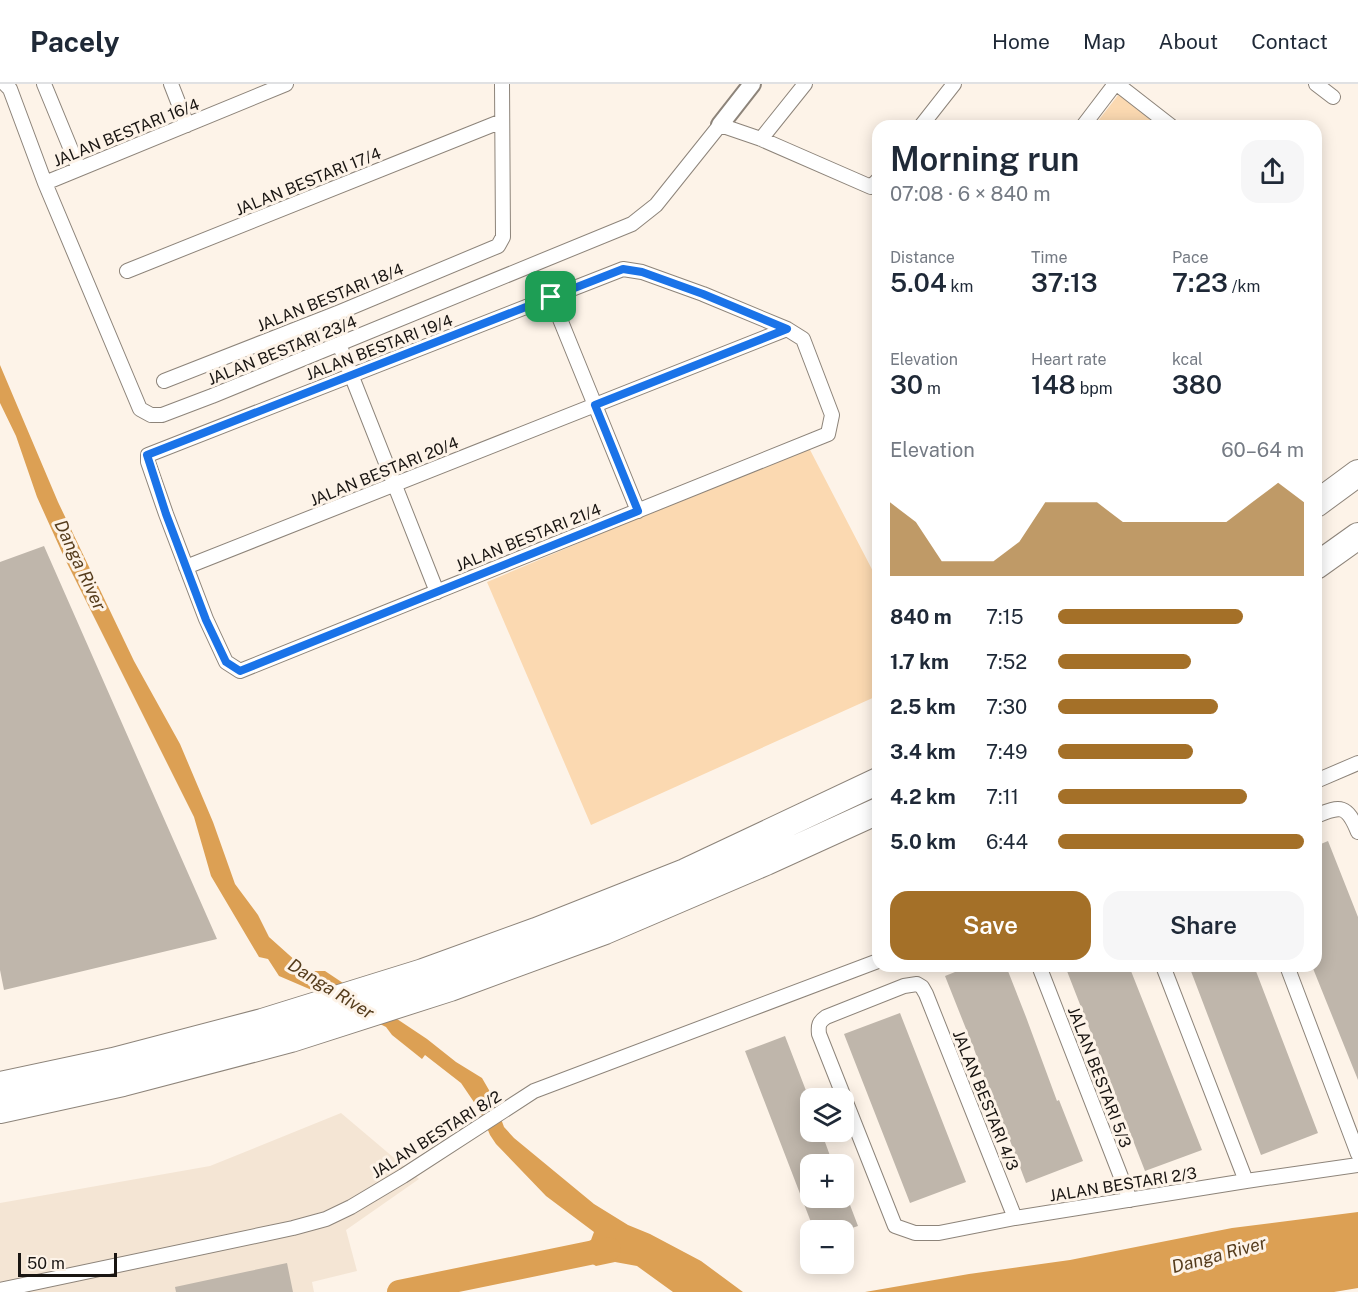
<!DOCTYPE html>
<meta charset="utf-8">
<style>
body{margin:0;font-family:"Public Sans",sans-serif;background:#f6f6f7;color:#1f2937;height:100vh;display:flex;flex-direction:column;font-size:22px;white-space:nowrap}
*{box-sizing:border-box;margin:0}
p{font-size:20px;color:#747a83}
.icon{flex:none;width:33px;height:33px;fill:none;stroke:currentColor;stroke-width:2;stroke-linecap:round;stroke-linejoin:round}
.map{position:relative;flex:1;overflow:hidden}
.sheet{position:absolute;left:872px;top:36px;width:450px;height:852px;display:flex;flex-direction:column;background:#fff;border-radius:18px;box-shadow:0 3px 15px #0003}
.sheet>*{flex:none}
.controls{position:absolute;left:800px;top:1004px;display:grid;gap:12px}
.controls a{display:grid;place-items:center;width:54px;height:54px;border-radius:12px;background:#fff;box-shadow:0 3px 15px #0003;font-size:30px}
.scale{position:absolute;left:18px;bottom:15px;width:99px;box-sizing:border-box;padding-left:6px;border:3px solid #191512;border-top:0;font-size:16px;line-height:21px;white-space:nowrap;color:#191512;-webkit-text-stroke:4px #fdf3e8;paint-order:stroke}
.pin{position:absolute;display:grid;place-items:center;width:51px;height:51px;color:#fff;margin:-26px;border-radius:12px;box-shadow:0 3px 9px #0006}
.round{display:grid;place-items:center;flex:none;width:63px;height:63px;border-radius:18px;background:#f6f6f7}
.head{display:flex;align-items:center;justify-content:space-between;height:102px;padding:0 18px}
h1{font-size:33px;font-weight:600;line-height:45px}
.figures{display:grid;grid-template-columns:repeat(3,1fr);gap:9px;height:102px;padding:6px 18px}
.figures div{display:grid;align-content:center}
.figures b{font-size:26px;font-weight:600}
.figures small{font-size:16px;font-weight:400}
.figures p{font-size:16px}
.chart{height:168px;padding:12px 18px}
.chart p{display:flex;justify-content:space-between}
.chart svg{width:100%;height:108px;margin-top:6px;fill:#a47028;opacity:.7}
.button{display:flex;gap:12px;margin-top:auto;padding:12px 18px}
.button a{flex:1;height:69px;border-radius:18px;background:#a47028;color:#fff;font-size:24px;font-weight:600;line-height:69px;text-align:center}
.button a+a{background:#f6f6f7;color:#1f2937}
ul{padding:0 18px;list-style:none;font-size:20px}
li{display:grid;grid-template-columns:96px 72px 1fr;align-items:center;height:45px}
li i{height:15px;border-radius:8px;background:#a47028}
header{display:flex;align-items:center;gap:36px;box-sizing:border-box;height:84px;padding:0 30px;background:#fff;border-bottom:2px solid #e0e1e3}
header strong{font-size:28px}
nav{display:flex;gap:33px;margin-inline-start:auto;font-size:21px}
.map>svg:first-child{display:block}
.built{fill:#f4e5d4}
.green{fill:#fbd9b1}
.water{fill:#dca054}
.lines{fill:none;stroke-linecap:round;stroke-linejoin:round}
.river{stroke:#dca054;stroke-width:24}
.building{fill:#bfb6ab}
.minor-casing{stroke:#8d847a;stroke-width:16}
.tertiary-casing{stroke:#8d847a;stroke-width:20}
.motorway-casing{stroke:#8d847a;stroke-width:28}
.minor{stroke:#fff;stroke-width:14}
.tertiary{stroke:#fff;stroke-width:16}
.motorway{stroke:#fff;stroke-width:26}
.route-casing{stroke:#fff;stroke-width:12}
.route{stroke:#1a73e8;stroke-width:8}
.labels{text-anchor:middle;stroke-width:6;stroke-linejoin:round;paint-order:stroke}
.street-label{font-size:16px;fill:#191512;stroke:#fdf3e8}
.water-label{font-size:18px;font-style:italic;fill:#553c1c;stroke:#fdf3e8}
</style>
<header>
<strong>Pacely</strong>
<nav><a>Home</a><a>Map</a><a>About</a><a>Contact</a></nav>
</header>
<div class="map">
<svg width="1358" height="1208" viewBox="0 0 1358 1208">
<rect width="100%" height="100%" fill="#fdf3e8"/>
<!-- built -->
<path class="built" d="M 341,1029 L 419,1095 L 346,1146 L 357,1187 L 312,1198 L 314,1208 L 0,1208 L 0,1119 L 210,1082 Z"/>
<!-- green -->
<path class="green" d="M 1119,10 L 1158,42 L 1094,42 Z
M 808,362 L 877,495 L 877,612 L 591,741 L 487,498 Z"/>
<!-- water -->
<path class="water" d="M 0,281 L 58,418 L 134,577 L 180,660 L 213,738 L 235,800 L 258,831 L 269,853 L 307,887 L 325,887 L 427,955 L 456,978 L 482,994 L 493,1013 L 504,1043 L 514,1054 L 594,1120 L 628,1141 L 650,1150 L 701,1177 L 743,1208 L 673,1208 L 637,1182 L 615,1178 L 596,1182 L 586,1176 L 579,1176 L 576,1172 L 576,1165 L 591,1156 L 594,1148 L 546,1112 L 496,1060 L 490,1051 L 480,1027 L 461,999 L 425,971 L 422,975 L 392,951 L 386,943 L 314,907 L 279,892 L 268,875 L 259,873 L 211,792 L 194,733 L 64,473 L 37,413 L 16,352 L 0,319 Z
M 1358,1128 L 1358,1204 L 1334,1208 L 865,1208 L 969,1190 L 1070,1176 L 1232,1144 Z"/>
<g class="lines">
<!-- river -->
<path class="river" d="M 399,1208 L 609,1165"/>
</g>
<!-- building -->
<path class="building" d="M 44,462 L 217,855 L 4,906 L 0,886 L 0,478 Z
M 1328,757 L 1358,833 L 1358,996 L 1312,882 L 1316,882 L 1316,762 Z
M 970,882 L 1006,882 L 1026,933 L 1057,1017 L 1059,1016 L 1083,1077 L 1026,1099 L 998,1025 L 996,1026 L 974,965 L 945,892 Z
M 1065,882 L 1129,882 L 1202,1066 L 1145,1087 Z
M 1189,882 L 1254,882 L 1318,1049 L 1261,1071 Z
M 900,929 L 966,1098 L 910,1119 L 844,950 Z
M 785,952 L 810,1017 L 810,1047 L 821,1047 L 833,1080 L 810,1080 L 810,1113 L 847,1113 L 858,1142 L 846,1146 L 814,1146 L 745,967 Z
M 287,1179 L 293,1208 L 176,1208 L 175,1203 Z"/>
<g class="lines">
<!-- minor casing -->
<g class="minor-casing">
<path id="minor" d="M 5,0 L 10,5 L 45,99 L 140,325 L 151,331 L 162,331 L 212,312 L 632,140 L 656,121 L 720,41 L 761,55 L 871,103 L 878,96
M 44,0 L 79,85
M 171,0 L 187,41
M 1117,0 L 1171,42
M 1316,0 L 1333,13
M 921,42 L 954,0
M 1083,42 L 1115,0
M 761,55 L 805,0
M 45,99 L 286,0
M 623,185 L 642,188 L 703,210 L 787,245 L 803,255 L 832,331 L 828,350 L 240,587 L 226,578 L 206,535 L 166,430 L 148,378 L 148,371 Z
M 127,187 L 502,37
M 551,213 L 638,427
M 339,260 L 437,508
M 164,297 L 340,228 L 498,162 L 503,153 L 502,0
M 186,483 L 787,245
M 1316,697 L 1358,679
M 1316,732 C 1341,721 1347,721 1358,748
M 1039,882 L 1130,1116
M 1163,882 L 1246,1097
M 1287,882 L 1358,1070
M 1015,1134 L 926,910 L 922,903 L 917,900 L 904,902 L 826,933 C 819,938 818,941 819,950 L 895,1142 L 915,1149 L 939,1149 L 1015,1134 L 1246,1097 L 1358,1081
M 0,1206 L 293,1144 L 326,1135 L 351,1123 L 403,1092 L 534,1007 L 878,877"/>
</g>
<!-- tertiary casing -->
<g class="tertiary-casing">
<path id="tertiary" d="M 720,41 L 752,0"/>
</g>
<!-- motorway casing -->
<g class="motorway-casing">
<path id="motorway" d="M 1316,420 L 1358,389
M 1316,482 L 1358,452
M 0,1001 L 113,977 L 262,938 L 423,888 L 536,847 L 685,788 L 878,697
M 0,1026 L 123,999 L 291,955 L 450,904 L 605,847 L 766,778 L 878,727"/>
</g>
<!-- minor -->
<use href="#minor" class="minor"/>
<!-- tertiary -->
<use href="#tertiary" class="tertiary"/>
<!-- motorway -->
<use href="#motorway" class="motorway"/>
</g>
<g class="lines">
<!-- route casing -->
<g class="route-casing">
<path id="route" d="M 623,185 L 642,188 L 703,210 L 787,245 L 595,321 L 638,427 L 240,587 L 226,578 L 206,536 L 166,430 L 147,371 Z"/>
</g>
<!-- route -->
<use href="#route" class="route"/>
</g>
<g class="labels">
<!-- street labels -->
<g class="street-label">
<text transform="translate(126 48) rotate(-22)" y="6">JALAN BESTARI 16/4</text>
<text transform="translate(308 97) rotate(-22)" y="6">JALAN BESTARI 17/4</text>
<text transform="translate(330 213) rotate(-22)" y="6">JALAN BESTARI 18/4</text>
<text transform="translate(379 263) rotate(-21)" y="6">JALAN BESTARI 19/4</text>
<text transform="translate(282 266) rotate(-22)" y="6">JALAN BESTARI 23/4</text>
<text transform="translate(384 387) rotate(-22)" y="6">JALAN BESTARI 20/4</text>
<text transform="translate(528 453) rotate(-22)" y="6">JALAN BESTARI 21/4</text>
<text transform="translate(1100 993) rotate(69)" y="6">JALAN BESTARI 5/3</text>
<text transform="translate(986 1016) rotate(68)" y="6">JALAN BESTARI 4/3</text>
<text transform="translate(436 1050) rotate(-32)" y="6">JALAN BESTARI 8/2</text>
<text transform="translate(1123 1100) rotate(-9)" y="6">JALAN BESTARI 2/3</text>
</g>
<!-- water labels -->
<g class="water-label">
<text transform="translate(80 481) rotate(65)" y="6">Danga River</text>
<text transform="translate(331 905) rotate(32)" y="6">Danga River</text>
<text transform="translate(1219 1171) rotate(-15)" y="6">Danga River</text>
</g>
</g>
</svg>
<div class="controls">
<a><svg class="icon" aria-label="layers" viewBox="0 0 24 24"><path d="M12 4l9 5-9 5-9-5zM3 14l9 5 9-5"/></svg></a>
<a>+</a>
<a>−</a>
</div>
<div class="scale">50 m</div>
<div class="pin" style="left:551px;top:213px;background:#1e9e55"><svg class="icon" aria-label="arrive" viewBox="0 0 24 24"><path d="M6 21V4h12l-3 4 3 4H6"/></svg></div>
<section class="sheet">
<div class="head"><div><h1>Morning run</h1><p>07:08 · 6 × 840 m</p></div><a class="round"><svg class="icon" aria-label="share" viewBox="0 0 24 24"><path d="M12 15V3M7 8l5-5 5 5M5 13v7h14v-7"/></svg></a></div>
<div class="figures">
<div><p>Distance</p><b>5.04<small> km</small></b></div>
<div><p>Time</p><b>37:13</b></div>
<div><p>Pace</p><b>7:23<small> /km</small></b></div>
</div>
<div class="figures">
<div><p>Elevation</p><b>30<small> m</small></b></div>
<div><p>Heart rate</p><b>148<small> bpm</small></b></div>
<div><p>kcal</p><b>380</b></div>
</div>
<div class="chart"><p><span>Elevation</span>60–64 m</p>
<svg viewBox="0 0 160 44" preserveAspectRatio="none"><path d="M0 44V14L10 22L20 38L30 38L40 38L50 30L60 14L70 14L80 14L90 22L100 22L110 22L120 22L130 22L140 14L150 6L160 14V44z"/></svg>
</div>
<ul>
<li><b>840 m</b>7:15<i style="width:75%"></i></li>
<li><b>1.7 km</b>7:52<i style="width:54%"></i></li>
<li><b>2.5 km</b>7:30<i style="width:65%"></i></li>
<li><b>3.4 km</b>7:49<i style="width:55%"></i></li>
<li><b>4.2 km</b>7:11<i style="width:77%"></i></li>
<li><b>5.0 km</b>6:44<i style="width:100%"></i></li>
</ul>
<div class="button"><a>Save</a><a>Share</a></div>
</section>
</div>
